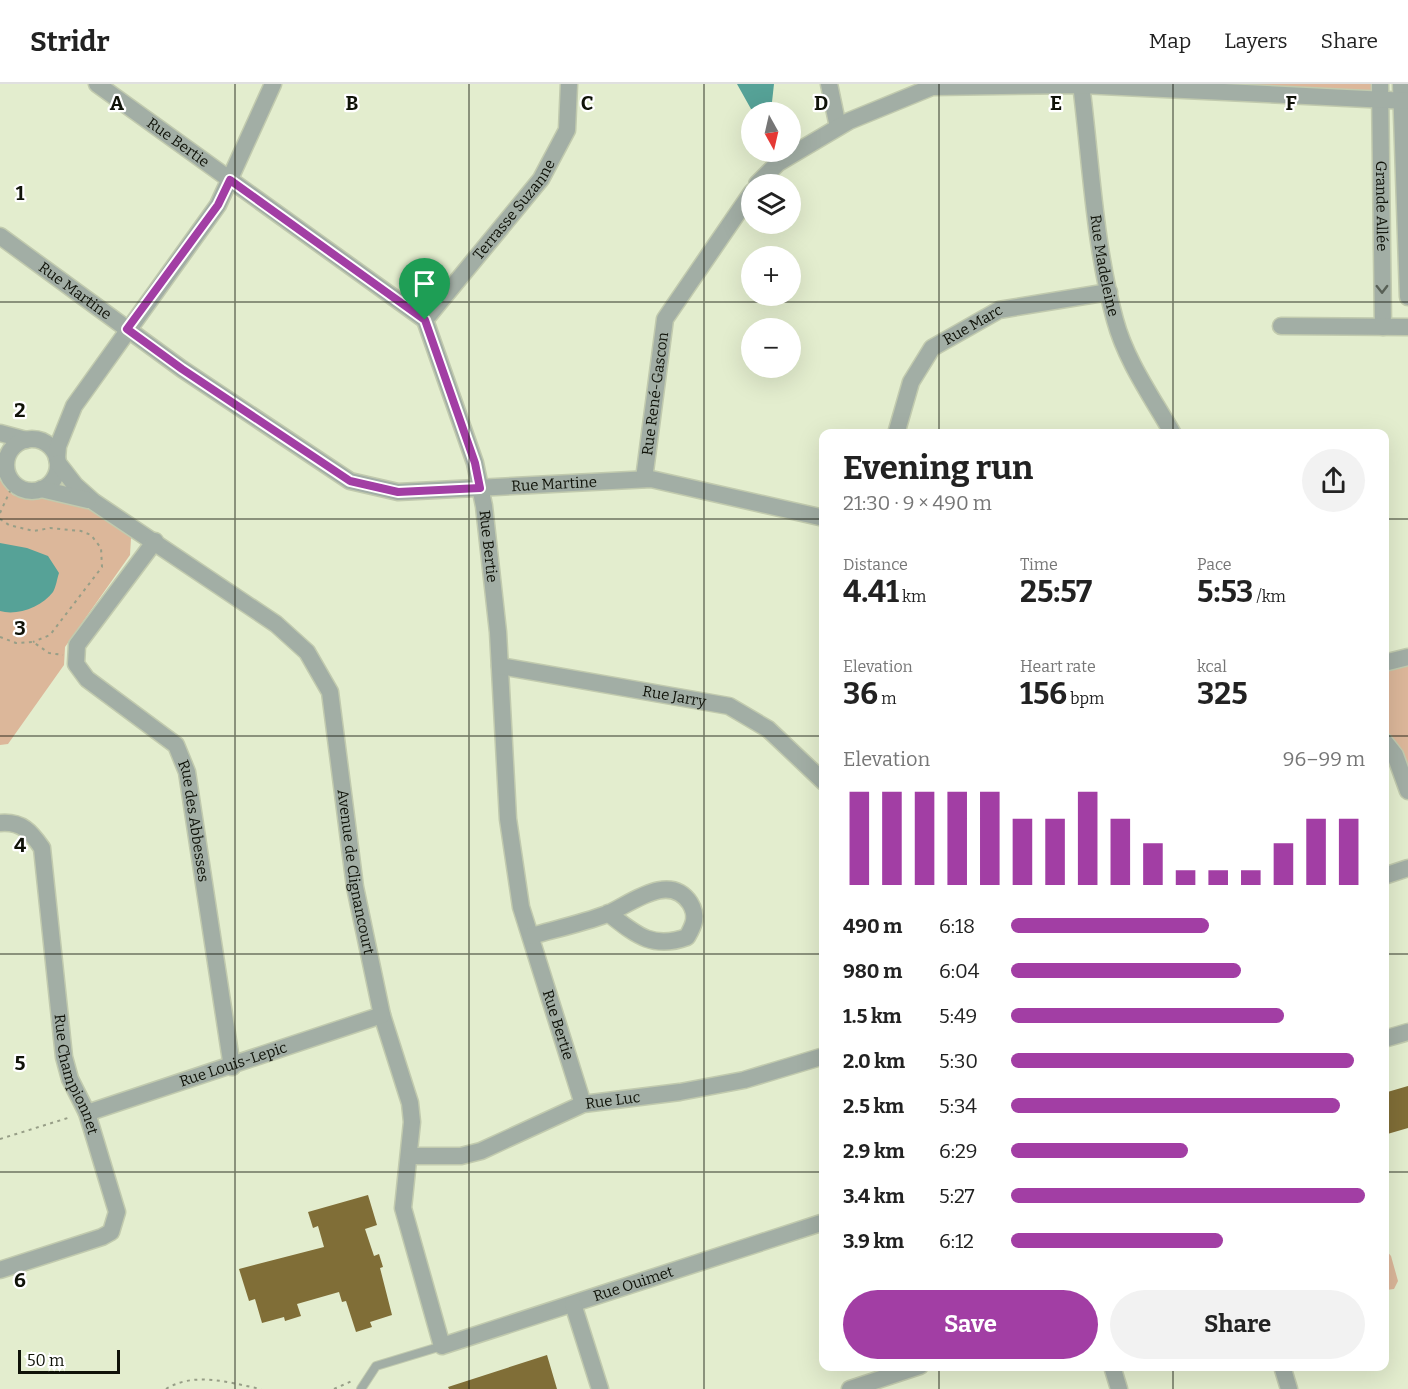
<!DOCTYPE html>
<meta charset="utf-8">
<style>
body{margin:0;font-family:Bitter,serif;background:#f2f2f2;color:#222;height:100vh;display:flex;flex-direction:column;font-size:22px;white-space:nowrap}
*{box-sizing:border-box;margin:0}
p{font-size:20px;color:#767676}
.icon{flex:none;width:33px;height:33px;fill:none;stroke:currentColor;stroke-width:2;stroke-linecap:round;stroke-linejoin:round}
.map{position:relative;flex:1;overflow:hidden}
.sheet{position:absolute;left:819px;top:345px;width:570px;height:942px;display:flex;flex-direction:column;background:#fff;border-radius:12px;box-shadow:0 6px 24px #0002}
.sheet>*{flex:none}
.needle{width:39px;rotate:172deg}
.buttons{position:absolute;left:741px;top:18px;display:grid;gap:12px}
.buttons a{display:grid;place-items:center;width:60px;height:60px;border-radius:50%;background:#fff;box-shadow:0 6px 24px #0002;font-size:30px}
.scale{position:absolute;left:18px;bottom:15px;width:102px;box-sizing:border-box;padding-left:6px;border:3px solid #0f1208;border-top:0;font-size:16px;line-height:21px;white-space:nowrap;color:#0f1208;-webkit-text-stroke:4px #fff;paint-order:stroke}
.pin{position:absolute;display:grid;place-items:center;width:51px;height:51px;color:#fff;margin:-62px -26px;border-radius:50% 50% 50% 0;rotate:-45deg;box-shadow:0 0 6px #0007}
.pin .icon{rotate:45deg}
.round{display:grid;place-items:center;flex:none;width:63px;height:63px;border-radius:32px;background:#f2f2f2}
.overview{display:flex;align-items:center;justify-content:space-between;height:102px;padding:0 24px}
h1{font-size:33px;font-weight:700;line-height:45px}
.stats{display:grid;grid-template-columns:repeat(3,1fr);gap:9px;height:102px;padding:6px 24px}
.stats div{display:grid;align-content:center}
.stats b{font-size:30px;font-weight:700}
.stats small{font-size:16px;font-weight:400}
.stats p{font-size:16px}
.chart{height:168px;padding:12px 24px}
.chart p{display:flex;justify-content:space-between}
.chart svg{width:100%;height:108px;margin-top:6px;stroke:#a23ea4;stroke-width:6}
.cta{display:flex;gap:12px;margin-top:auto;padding:12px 24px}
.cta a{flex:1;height:69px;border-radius:36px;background:#a23ea4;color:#fff;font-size:24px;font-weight:700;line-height:69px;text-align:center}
.cta a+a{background:#f2f2f2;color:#222}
ul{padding:0 24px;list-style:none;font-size:20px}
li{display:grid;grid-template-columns:96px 72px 1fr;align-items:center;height:45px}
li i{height:15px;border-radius:8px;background:#a23ea4}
header{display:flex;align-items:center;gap:36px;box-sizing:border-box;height:84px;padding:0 30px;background:#fff;border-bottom:2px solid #e0e0e0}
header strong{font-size:28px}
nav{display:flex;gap:33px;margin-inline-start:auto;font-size:21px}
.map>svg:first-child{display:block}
.green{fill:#dcb79a}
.water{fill:#56a297}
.building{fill:#806e37}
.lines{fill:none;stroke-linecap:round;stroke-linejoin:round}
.service-casing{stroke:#c1caae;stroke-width:10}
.minor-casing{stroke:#c1caae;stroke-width:19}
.path{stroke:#979e87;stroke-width:2;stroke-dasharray:3 4.5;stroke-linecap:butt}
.service{stroke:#a2aea5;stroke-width:8}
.minor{stroke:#a2aea5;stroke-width:16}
.oneway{stroke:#586056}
.route-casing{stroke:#fff;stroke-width:12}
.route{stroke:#a23ea4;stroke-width:8}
.grid{fill:none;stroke:#0f1208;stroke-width:1.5;stroke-opacity:0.55}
.labels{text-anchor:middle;stroke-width:4.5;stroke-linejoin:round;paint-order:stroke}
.street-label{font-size:15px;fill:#0f1208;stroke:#fff}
.grid-label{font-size:20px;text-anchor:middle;font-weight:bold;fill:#0f1208;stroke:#fff;stroke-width:4.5;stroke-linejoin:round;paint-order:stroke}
</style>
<header>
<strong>Stridr</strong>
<nav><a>Map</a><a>Layers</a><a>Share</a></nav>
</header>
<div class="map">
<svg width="1408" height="1305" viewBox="0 0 1408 1305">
<rect width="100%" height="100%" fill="#e3edce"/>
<!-- green -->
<path class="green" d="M 1168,0 L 1375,0 L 1376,11 Z
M 0,396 L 13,411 L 25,414 L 54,414 L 83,421 L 126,448 L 131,454 L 130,471 L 65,563 L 64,581 L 8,660 L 0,661 Z
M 1408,578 L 1408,695 L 1385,652 L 1385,584 Z
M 1385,1165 L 1391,1172 L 1398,1197 L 1394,1205 L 1386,1206 Z"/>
<!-- water -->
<path class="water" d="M 737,0 L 774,0 L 771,27 L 751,25 Z
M 0,459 L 27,464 L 48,472 L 59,489 C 57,495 56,503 53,508 C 42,523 17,532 0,527 Z"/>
<!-- building -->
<path class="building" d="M 1408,1002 L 1408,1044 L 1384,1051 L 1384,1009 Z
M 368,1111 L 377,1141 L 365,1145 L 374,1172 L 379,1170 L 383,1183 L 380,1184 L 392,1231 L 370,1238 L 372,1243 L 356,1248 L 346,1217 L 342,1218 L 339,1208 L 297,1220 L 301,1232 L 285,1237 L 284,1233 L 262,1239 L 255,1215 L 249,1217 L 239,1185 L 324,1163 L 318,1142 L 313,1144 L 308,1128 Z
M 547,1271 L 557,1305 L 449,1305 L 448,1303 Z"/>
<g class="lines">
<!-- service casing -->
<g class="service-casing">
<path id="service" d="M 361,1305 L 376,1282 L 442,1262"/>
</g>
<!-- minor casing -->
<g class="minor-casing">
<g id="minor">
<path id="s1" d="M 97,0 L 425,236 L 475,379 L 484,422 L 498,548 L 508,735 L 521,823 L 583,1020"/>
<path d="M 829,0 L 838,43"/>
<path id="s2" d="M 1081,0 C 1091,78 1094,159 1115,236 C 1126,277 1152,313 1173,350"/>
<path id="s3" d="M 1380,0 L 1383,243"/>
<path d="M 1401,0 L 1408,213"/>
<path d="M 757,100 L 778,79 L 849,37 L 932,3 L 1081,1 L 1408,17"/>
<path id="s4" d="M 0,152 L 182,285 L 350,397 L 398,408 L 651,395 L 824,434"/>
<path id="s5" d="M 425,236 L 541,95 L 567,46 L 569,0"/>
<path d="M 1281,242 L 1408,243"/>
<path d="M 0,349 L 26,356"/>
<path id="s6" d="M 896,350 L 911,298 L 932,264 L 999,226 L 1109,208"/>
<circle cx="32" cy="381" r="26"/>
<path d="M 57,375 L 58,362 L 74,322 L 218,121 L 273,0"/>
<path id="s7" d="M 58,379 L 75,401 L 94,418 L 276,540 L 307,568 L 330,608 L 355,803 L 382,931 L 410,1019 L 412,1038 L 403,1124 L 442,1262 L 824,1138"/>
<path id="s8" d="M 644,395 L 665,235 L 752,108"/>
<path d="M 41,405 L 88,416"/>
<path id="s9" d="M 155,457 L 77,561 L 76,580 L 87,595 L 176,661 L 187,688 L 232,983"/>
<path d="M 1384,579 L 1408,573"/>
<path id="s10" d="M 500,582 L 729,622 L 768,645 L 824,698"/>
<path d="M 1384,657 L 1395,671 L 1408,707"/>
<path id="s11" d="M 0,739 C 22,737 31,748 42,764 L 64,973 L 70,995 L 87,1029 L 117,1128 L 111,1148 L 102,1153 L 0,1186"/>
<path d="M 1384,792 L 1408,784"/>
<path d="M 531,852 C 556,845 583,839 607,830 C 629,821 669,787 690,819 C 698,832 694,841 687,853 C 652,866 635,850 608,829"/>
<path d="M 1384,955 L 1408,948"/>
<path id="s12" d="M 87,1029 L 382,931"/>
<path id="s13" d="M 410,1072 L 461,1072 L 481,1067 L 583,1020 L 680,1008 L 744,996 L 824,972"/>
<path d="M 573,1220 L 600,1305"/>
<path d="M 1112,1282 L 1119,1305"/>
<path d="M 1282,1282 L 1289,1305"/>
<path d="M 850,1305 L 920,1282"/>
</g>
</g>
<!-- path -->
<path class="path" d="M 0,429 L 10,407
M 0,435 L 9,441 L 34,447 L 50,444 L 81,447 L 91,451 L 101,464 L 102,483 L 50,551 L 33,558
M 0,553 L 16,559 L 33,558 L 49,569 L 63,571
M 0,1055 L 71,1033
M 166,1305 C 195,1287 230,1299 261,1305
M 334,1305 L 352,1297"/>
<!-- service -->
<use href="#service" class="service"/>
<!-- minor -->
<use href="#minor" class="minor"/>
</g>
<!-- one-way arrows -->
<defs><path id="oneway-chevron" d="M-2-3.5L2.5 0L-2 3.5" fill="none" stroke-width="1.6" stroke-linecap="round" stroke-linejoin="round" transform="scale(1.5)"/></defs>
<use class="oneway" href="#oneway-chevron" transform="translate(1382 205) rotate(89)"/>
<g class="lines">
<!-- route casing -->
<g class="route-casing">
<path id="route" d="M 230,96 L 425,236 L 475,379 L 480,404 L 398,408 L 350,397 L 182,285 L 127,245 L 218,121 Z"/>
</g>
<!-- route -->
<use href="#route" class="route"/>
</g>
<!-- grid -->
<path class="grid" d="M 235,0 L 235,1305M 469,0 L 469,1305M 704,0 L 704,1305M 939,0 L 939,350M 1173,0 L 1173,350M 0,218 L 1408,218M 0,435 L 824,435M 1384,435 L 1408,435M 0,652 L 824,652M 1384,652 L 1408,652M 0,870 L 824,870M 1384,870 L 1408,870M 0,1088 L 824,1088M 1384,1088 L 1408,1088M 939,1282 L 939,1305M 1173,1282 L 1173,1305"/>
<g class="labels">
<!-- street labels -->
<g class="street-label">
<text dy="5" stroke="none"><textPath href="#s1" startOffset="100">Rue Bertie</textPath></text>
<text dy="5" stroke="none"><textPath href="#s3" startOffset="122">Grande Allée</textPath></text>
<text dy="5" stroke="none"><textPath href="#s5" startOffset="142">Terrasse Suzanne</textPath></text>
<text dy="5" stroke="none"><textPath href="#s2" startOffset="183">Rue Madeleine</textPath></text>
<text dy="5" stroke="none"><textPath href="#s4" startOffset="93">Rue Martine</textPath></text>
<text dy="5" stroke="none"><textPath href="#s6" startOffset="141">Rue Marc</textPath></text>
<text dy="5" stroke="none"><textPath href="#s8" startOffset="86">Rue René-Gascon</textPath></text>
<text dy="5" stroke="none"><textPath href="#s4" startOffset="633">Rue Martine</textPath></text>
<text dy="5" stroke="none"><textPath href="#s1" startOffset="640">Rue Bertie</textPath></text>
<text dy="5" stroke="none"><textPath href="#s10" startOffset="177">Rue Jarry</textPath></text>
<text dy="5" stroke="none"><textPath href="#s9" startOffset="357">Rue des Abbesses</textPath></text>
<text dy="5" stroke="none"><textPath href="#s7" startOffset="542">Avenue de Clignancourt</textPath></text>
<text dy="5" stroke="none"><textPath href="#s1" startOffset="1126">Rue Bertie</textPath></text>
<text dy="5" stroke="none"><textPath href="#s12" startOffset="154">Rue Louis-Lepic</textPath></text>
<text dy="5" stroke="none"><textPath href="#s11" startOffset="282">Rue Championnet</textPath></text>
<text dy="5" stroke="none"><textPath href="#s13" startOffset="214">Rue Luc</textPath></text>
<text dy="5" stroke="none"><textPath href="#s7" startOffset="1230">Rue Ouimet</textPath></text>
</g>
</g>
<g class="grid-label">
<text x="117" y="26">A</text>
<text x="352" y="26">B</text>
<text x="587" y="26">C</text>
<text x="821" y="26">D</text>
<text x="1056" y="26">E</text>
<text x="1291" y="26">F</text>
<text x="20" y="116">1</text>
<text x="20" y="333">2</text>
<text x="20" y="551">3</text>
<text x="20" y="768">4</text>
<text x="20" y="986">5</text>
<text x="20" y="1203">6</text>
</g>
</svg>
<div class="buttons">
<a><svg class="needle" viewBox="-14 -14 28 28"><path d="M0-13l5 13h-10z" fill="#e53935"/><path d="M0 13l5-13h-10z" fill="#767676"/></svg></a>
<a><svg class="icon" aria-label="layers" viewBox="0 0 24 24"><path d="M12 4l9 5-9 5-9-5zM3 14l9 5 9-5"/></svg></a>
<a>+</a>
<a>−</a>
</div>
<div class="scale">50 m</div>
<div class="pin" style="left:425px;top:236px;background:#1e9e55"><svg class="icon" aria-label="arrive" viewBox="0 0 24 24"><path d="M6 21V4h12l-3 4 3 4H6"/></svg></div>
<section class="sheet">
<div class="overview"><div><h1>Evening run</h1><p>21:30 · 9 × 490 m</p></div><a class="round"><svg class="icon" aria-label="share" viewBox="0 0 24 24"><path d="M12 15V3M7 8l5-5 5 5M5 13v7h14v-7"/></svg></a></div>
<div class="stats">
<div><p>Distance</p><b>4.41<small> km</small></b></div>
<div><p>Time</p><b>25:57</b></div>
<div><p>Pace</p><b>5:53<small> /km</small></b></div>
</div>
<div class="stats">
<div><p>Elevation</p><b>36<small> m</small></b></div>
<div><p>Heart rate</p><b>156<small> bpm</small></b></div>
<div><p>kcal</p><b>325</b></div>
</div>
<div class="chart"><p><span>Elevation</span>96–99 m</p>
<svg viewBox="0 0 160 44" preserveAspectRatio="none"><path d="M5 44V6M15 44V6M25 44V6M35 44V6M45 44V6M55 44V17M65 44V17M75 44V6M85 44V17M95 44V27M105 44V38M115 44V38M125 44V38M135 44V27M145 44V17M155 44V17"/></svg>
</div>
<ul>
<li><b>490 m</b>6:18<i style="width:56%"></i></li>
<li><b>980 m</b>6:04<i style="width:65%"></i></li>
<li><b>1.5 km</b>5:49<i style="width:77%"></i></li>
<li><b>2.0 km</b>5:30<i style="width:97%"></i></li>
<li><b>2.5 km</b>5:34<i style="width:93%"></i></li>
<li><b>2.9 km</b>6:29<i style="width:50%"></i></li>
<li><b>3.4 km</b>5:27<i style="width:100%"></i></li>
<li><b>3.9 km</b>6:12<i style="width:60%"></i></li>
</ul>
<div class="cta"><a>Save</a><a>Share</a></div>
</section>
</div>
